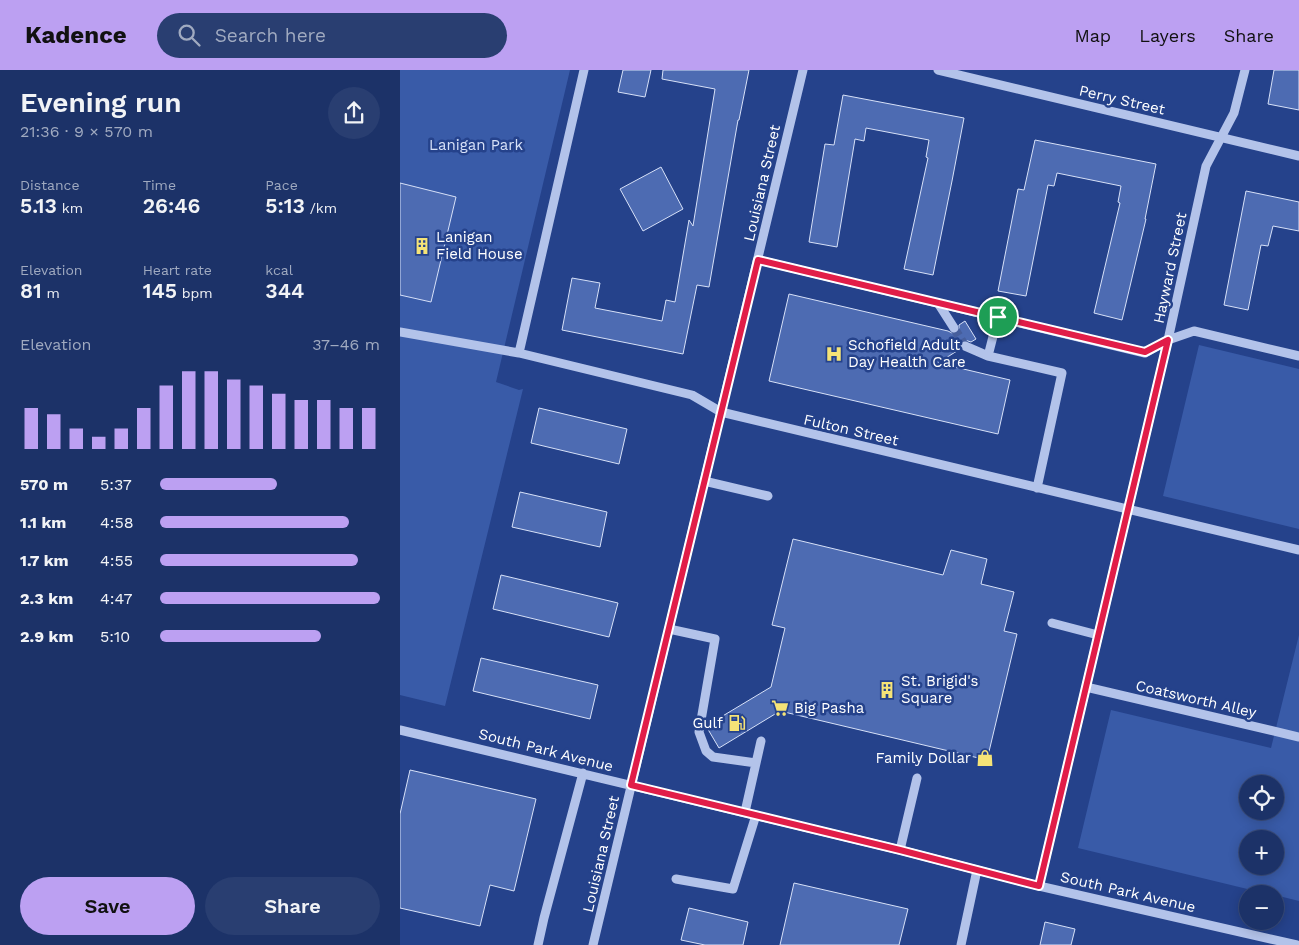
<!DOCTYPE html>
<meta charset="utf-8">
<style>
body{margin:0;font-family:"Work Sans",sans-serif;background:#293e71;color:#f1f3f6;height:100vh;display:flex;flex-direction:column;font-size:19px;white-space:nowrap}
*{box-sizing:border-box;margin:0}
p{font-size:16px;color:#a0aac0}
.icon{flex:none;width:28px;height:28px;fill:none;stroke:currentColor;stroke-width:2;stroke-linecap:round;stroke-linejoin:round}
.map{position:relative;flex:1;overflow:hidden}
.drawer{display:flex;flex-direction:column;background:#1c3268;width:400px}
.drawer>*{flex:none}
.fabs{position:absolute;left:839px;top:705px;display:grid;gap:10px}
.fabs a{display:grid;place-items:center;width:45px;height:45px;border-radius:50%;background:#1c3268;box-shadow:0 2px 12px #0003,0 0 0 1px #3a4d7c;font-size:25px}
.pin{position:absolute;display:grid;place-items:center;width:42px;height:42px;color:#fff;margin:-21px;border:2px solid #fff;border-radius:50%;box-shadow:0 1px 5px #0007}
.round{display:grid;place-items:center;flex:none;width:52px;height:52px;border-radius:26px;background:#293e71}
.head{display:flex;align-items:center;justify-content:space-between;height:85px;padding:0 20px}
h1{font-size:28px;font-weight:600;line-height:38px}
.figures{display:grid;grid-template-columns:repeat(3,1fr);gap:8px;height:85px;padding:5px 20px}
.figures div{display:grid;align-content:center}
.figures b{font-size:21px;font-weight:600}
.figures small{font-size:14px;font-weight:400}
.figures p{font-size:14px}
.chart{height:140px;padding:10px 20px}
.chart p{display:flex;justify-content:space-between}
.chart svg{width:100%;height:90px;margin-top:5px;stroke:#bca0f2;stroke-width:6}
.button{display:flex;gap:10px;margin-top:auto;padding:10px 20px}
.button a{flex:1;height:58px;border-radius:30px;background:#bca0f2;color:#111;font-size:20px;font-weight:600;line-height:58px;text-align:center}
.button a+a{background:#293e71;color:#f1f3f6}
ul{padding:0 20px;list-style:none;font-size:16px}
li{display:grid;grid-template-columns:80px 60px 1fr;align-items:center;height:38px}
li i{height:12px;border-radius:6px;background:#bca0f2}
header{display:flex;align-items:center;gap:30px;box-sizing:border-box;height:70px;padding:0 25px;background:#bca0f2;color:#111}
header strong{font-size:24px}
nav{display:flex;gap:28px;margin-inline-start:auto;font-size:18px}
.search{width:350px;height:45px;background:#293e71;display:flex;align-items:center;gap:12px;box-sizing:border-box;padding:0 18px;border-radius:28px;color:#a0aac0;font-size:19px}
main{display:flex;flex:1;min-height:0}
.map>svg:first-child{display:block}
.green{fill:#395ba8;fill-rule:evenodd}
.building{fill:#4d6bb2;stroke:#d7e1f8}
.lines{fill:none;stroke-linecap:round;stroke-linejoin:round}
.minor-tunnel{stroke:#465e9c;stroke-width:9;stroke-dasharray:9 4.5;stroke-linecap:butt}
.minor{stroke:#b3c3ea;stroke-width:9}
.route-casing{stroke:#fff;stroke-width:10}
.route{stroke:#e11d48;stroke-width:6}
.labels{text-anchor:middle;stroke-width:5;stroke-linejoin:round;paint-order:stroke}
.street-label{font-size:15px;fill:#fff;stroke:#25428b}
.park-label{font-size:15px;fill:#d7e1f8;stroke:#25428b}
.poi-label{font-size:15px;fill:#fff;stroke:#25428b;text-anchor:start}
</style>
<header>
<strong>Kadence</strong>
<div class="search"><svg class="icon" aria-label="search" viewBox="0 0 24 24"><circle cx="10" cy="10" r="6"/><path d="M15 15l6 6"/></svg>Search here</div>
<nav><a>Map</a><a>Layers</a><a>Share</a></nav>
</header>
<main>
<section class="drawer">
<div class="head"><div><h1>Evening run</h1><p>21:36 · 9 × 570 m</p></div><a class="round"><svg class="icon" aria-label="share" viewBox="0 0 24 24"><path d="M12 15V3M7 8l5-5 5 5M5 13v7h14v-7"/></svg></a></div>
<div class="figures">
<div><p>Distance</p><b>5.13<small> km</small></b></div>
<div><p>Time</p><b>26:46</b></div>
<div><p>Pace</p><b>5:13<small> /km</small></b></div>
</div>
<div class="figures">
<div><p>Elevation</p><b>81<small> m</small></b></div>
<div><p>Heart rate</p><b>145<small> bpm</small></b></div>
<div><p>kcal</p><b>344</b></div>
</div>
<div class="chart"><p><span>Elevation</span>37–46 m</p>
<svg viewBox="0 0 160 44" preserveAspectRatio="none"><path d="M5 44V24M15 44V27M25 44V34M35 44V38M45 44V34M55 44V24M65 44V13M75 44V6M85 44V6M95 44V10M105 44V13M115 44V17M125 44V20M135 44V20M145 44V24M155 44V24"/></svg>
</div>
<ul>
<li><b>570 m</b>5:37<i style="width:53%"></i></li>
<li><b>1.1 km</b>4:58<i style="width:86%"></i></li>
<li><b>1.7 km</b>4:55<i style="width:90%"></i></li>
<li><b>2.3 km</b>4:47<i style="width:100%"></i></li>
<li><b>2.9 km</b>5:10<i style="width:73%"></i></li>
</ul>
<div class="button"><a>Save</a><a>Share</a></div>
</section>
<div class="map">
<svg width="899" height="875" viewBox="0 0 899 875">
<rect width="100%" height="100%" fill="#25428b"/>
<!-- green -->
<path class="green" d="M 0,0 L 170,0 L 96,312 L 119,320 L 123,319 L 45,636 L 0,625 Z
M 799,275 L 899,299 L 899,459 L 763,426 Z
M 899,565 L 899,831 L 875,825 L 875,824 L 868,824 L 678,778 L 711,640 L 871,678 ZM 848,714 L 875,714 L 875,741 L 848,741 ZM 848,769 L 875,769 L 875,796 L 848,796 Z"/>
<!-- building -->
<path class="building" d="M 223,0 L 251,0 L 245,27 L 218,22 Z
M 263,0 L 349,0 L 339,50 L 338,50 L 309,217 L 297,215 L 283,284 L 162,260 L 172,208 L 200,213 L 195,238 L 262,251 L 266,230 L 275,232 L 289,150 L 293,156 L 315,19 L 262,9 Z
M 874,0 L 899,0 L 899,40 L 868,34 Z
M 443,25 L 564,48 L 552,111 L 533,205 L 504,199 L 528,88 L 526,87 L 529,70 L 466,58 L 464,71 L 455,69 L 437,177 L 409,172 L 425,74 L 434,75 Z
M 635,70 L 756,94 L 745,149 L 746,149 L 722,250 L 694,243 L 720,133 L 718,132 L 721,116 L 657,103 L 654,116 L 648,115 L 626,226 L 598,221 L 618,119 L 624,120 Z
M 261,97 L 283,139 L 243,161 L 220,119 Z
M 0,113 L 56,127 L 31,232 L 0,225 Z
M 846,121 L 899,132 L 899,161 L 873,156 L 868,176 L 861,175 L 848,240 L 824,235 Z
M 389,224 L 548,261 L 554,264 L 559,261 L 559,255 L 565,251 L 576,269 L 571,272 L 565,270 L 562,271 L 559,274 L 560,279 L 538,293 L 610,310 L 598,364 L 369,311 Z
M 139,338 L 227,359 L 219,394 L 131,373 Z
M 120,422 L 207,442 L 200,477 L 112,457 Z
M 393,469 L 543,505 L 551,480 L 587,489 L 581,514 L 614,522 L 604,561 L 617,564 L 587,690 L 380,641 L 319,678 L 306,656 L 371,617 L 385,558 L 372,555 Z
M 101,505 L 218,533 L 209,567 L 93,539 Z
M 81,588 L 198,615 L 190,649 L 73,621 Z
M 10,700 L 136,729 L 114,821 L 90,815 L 80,856 L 0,838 L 0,744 Z
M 394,813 L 508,839 L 499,875 L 380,875 Z
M 289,838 L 348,852 L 343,875 L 305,875 L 281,870 Z
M 645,852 L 675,859 L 671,875 L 640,875 Z"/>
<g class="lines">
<!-- minor-tunnel -->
<path class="minor-tunnel" d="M 554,258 L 565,276"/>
<!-- minor -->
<path class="minor" d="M 538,0 L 899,86
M 358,190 L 745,283 L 768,270 L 794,261 L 899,286
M 538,233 L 554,258
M 598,247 L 588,286 L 662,303 L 637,418
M 0,262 L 119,283 L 292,325 L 321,342 L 899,480
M 565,276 L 588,286
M 119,283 L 184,0
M 304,411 L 368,426
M 652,553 L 698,565
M 269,559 L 315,569 L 299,662 L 306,681 L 313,687 L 356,693
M 686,617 L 899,667
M 0,660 L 500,780 L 639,816 L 897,875
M 345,742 L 361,671
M 500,780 L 517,708
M 276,809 L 333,819 L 356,745
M 639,816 L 768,270 L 806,96 L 834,43 L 845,0
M 138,875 L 144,848 L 183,703
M 193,875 L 403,0
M 561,875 L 577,800"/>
</g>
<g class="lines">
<!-- route casing -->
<g class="route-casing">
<path id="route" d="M 358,190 L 745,282 L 768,270 L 639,816 L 500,780 L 231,715 Z"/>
</g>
<!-- route -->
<use href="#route" class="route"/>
</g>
<!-- icons -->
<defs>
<g id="building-bare" transform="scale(1.35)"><path d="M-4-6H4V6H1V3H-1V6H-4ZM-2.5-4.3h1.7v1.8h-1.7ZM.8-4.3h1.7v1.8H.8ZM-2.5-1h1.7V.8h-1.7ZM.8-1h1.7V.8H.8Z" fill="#f5e377" stroke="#25428b" stroke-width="2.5" paint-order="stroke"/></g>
<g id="hospital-bare" transform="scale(1.35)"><path d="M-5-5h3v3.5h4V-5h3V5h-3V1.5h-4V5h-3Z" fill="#f5e377" stroke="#25428b" stroke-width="2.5" paint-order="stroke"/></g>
<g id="supermarket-bare" transform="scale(1.35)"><path d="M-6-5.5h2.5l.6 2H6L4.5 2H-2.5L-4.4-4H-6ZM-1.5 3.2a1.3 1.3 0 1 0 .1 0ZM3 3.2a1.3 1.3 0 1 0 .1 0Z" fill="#f5e377" stroke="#25428b" stroke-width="2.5" paint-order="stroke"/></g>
<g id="fuel-bare" transform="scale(1.35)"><path d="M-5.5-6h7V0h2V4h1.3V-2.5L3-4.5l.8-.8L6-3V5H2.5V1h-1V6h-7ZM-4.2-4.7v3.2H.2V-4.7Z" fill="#f5e377" stroke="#25428b" stroke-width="2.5" paint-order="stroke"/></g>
<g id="shop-bare" transform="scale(1.35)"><path d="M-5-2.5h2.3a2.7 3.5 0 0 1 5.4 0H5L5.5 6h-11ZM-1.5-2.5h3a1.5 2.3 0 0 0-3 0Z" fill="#f5e377" stroke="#25428b" stroke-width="2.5" paint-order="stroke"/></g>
</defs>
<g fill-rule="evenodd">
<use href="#building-bare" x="22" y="176"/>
<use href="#hospital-bare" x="434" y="284"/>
<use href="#building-bare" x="487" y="620"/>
<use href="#supermarket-bare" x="380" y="638"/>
<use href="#fuel-bare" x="337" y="653"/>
<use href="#shop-bare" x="585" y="688"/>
</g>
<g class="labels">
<!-- street labels -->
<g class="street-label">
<text transform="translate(722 30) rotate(13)" y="5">Perry Street</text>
<text transform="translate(362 113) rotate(-77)" y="5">Louisiana Street</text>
<text transform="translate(770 198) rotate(-78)" y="5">Hayward Street</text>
<text transform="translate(451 360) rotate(13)" y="5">Fulton Street</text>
<text transform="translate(796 629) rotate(13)" y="5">Coatsworth Alley</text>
<text transform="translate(146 680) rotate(14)" y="5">South Park Avenue</text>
<text transform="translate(201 784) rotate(-77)" y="5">Louisiana Street</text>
<text transform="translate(728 822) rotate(13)" y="5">South Park Avenue</text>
</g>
<!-- park labels -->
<g class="park-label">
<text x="76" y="80">Lanigan Park</text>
</g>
<!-- poi labels -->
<g class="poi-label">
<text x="36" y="172">Lanigan<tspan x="36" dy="17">Field House</tspan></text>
<text x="448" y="280">Schofield Adult<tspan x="448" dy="17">Day Health Care</tspan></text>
<text x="501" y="616">St. Brigid's<tspan x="501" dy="17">Square</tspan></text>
<text x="394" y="643">Big Pasha</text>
<text x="323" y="658" text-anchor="end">Gulf</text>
<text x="571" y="693" text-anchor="end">Family Dollar</text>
</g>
</g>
</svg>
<div class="fabs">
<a><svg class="icon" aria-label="locate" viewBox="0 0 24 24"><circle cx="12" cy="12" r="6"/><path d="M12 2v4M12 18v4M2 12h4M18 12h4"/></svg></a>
<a>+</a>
<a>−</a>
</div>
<div class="pin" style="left:598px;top:247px;background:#1e9e55"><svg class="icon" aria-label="arrive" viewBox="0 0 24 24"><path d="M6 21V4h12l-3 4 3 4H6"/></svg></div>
</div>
</main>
